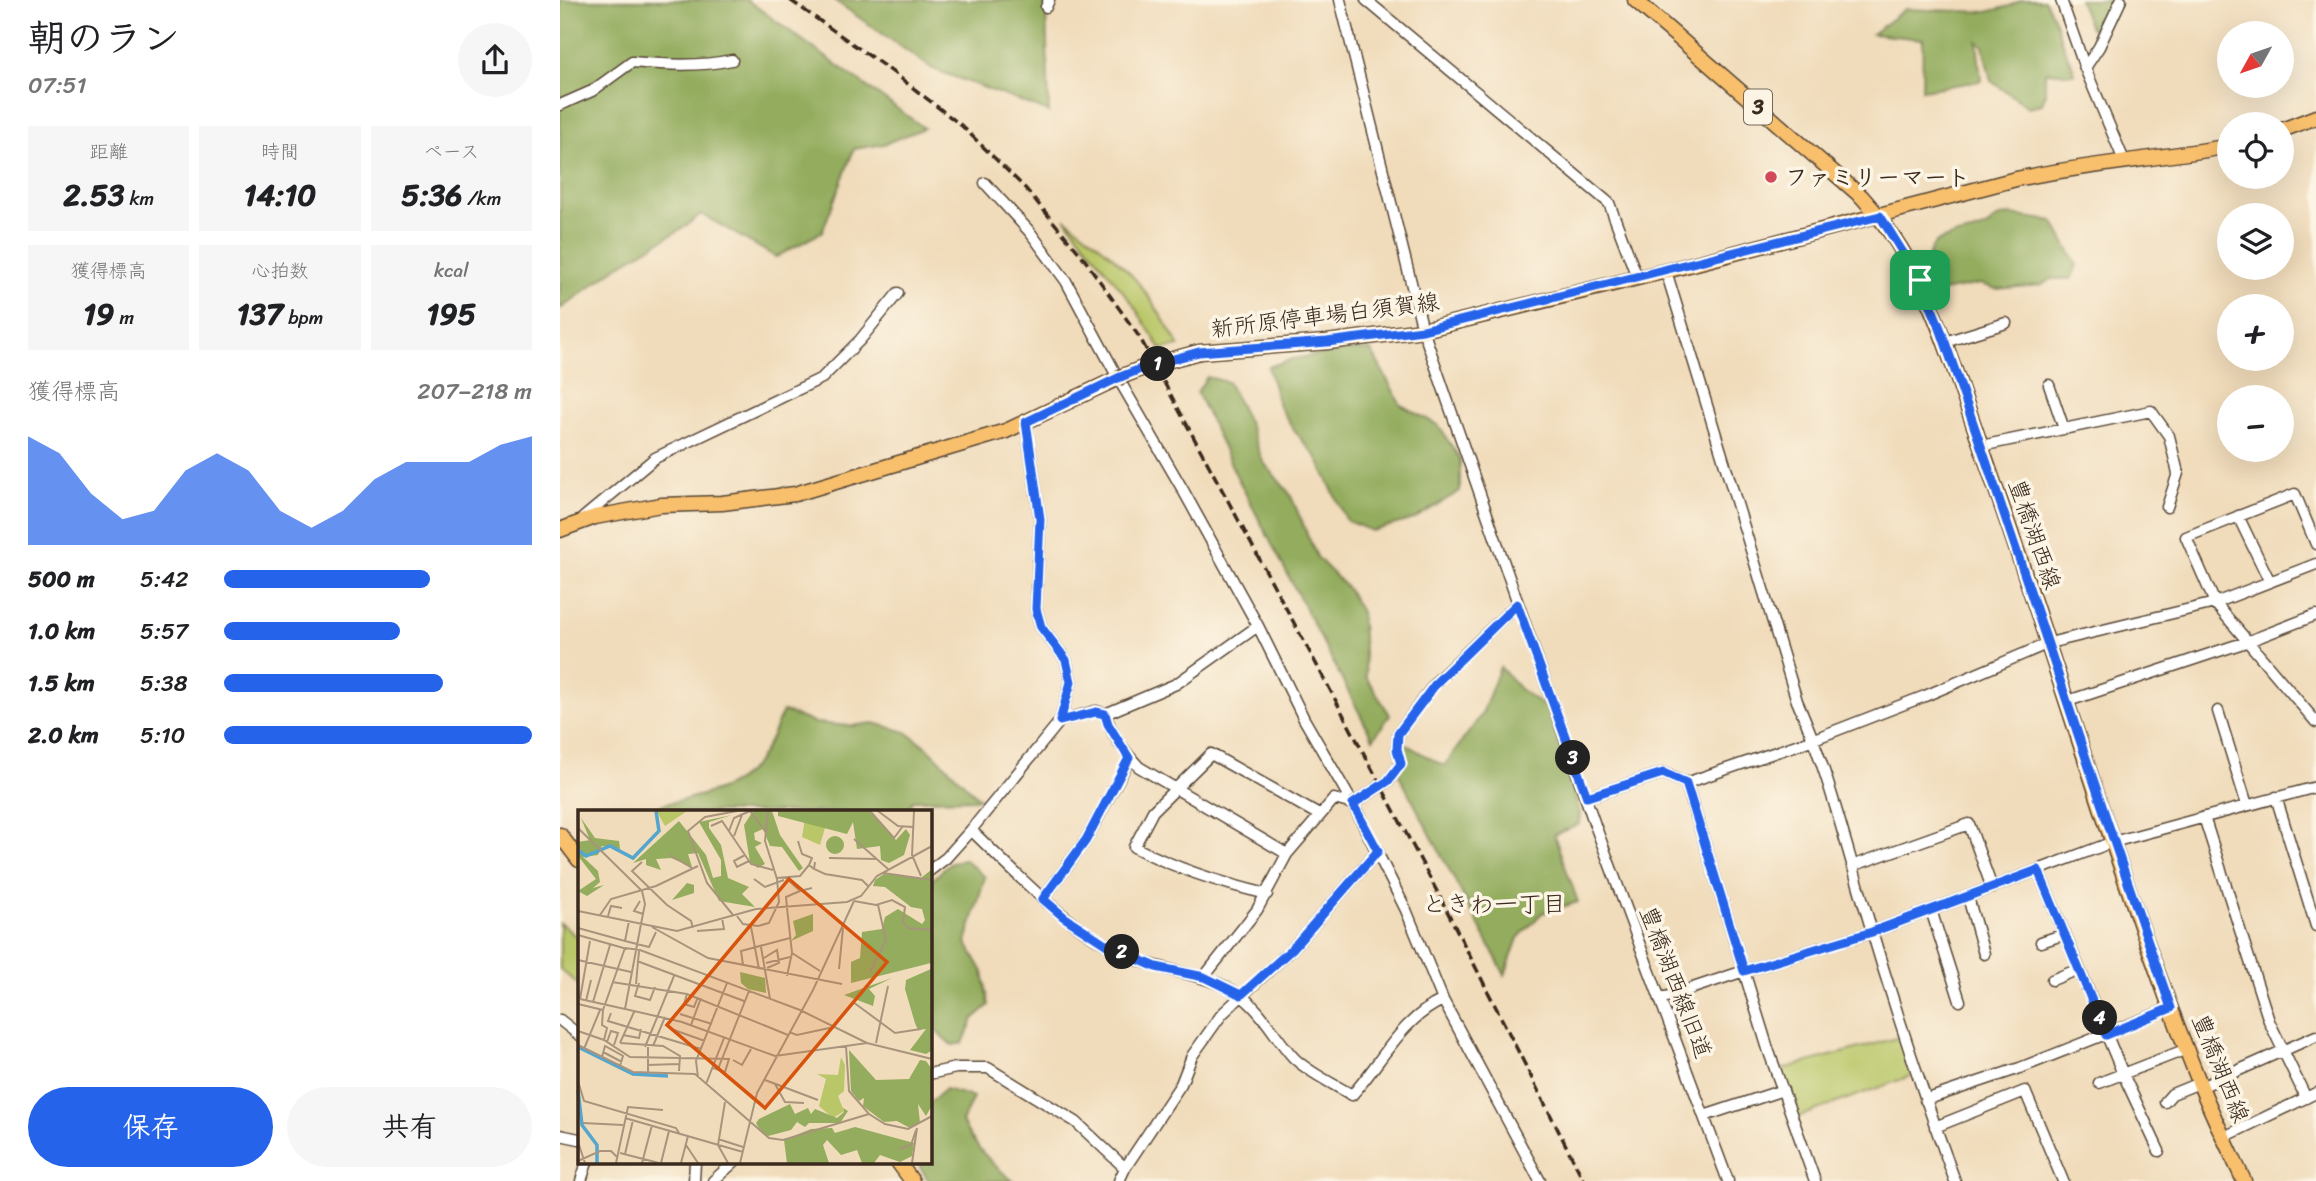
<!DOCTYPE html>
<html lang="ja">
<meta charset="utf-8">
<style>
body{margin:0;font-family:Sriracha,"Klee One",sans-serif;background:#f6f6f6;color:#202124;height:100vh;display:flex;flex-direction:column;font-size:26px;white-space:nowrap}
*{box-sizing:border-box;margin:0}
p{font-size:23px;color:#757577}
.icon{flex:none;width:38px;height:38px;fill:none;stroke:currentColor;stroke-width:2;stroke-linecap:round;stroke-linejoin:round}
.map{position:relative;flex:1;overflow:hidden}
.drawer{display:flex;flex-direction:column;background:#fff;width:560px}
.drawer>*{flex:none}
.needle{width:46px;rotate:230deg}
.buttons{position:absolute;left:1657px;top:21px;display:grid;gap:14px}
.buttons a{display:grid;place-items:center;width:77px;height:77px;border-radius:50%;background:#fff;box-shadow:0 7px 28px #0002;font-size:35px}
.pin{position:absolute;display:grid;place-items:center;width:60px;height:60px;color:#fff;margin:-30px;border-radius:14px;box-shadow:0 4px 10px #0006}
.km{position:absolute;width:35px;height:35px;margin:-18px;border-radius:50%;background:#222;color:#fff;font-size:19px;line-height:35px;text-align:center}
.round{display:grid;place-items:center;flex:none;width:74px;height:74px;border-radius:37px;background:#f6f6f6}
.summary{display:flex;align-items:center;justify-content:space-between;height:119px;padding:0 28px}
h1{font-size:38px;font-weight:800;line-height:52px}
.metrics{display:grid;grid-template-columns:repeat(3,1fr);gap:10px;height:119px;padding:7px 28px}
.metrics div{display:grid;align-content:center;border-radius:0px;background:#f6f6f6;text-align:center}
.metrics b{font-size:30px;font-weight:800}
.metrics small{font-size:19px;font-weight:400}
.metrics p{font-size:19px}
.chart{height:196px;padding:14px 28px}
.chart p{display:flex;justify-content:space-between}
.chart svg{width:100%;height:126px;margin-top:7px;fill:#2563eb;opacity:.7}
.cta{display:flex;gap:14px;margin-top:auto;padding:14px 28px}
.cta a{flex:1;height:80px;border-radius:42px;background:#2563eb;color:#fff;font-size:28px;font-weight:800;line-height:80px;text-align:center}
.cta a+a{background:#f6f6f6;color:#202124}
ul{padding:0 28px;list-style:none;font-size:23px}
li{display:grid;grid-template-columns:112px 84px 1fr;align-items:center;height:52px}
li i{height:18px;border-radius:9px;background:#2563eb}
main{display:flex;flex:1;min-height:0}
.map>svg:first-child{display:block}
.green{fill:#bac769;stroke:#7a7844;stroke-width:2}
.forest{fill:#93ac5d;stroke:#676b3e;stroke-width:2}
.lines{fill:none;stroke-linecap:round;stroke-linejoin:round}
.minor-casing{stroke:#564535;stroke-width:13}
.major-casing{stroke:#564535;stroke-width:17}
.minor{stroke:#fff;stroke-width:10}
.major{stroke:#f8bf6c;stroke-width:14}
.rail{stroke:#3b2a1e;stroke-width:3.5;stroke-dasharray:10 5;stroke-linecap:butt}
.minor-bridge-casing{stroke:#564535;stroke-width:13;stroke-linecap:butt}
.major-bridge-casing{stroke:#564535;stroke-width:17;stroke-linecap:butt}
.minor-bridge{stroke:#fff;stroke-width:10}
.major-bridge{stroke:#f8bf6c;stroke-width:14}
.route-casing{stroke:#fff;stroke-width:14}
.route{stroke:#2563eb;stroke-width:9}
.poi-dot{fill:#d1495b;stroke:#fcf5e5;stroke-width:2.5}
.labels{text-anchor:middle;stroke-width:7;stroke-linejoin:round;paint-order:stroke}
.shield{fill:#fcf5e5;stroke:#75675a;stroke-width:2}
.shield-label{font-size:21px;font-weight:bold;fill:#3b2a1e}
.poi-label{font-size:23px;font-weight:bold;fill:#3b2a1e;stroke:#fcf5e5;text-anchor:start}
.street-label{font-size:23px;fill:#3b2a1e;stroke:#fcf5e5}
.neighbourhood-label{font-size:24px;fill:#3b2a1e;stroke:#fcf5e5}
.inset-river{fill:none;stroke:#54a6cf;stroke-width:3.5}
.inset-road{fill:none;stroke:#a8947c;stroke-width:2}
.view{fill:#d7540e;fill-opacity:0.15;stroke:#d7540e;stroke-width:3.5}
.inset-edge{fill:none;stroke:#3b2a1e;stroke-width:3.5}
</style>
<main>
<section class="drawer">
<div class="summary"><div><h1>朝のラン</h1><p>07:51</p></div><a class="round"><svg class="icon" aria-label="share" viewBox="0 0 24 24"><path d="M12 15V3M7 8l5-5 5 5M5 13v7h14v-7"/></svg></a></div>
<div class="metrics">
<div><p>距離</p><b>2.53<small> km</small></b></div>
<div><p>時間</p><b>14:10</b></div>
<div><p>ペース</p><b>5:36<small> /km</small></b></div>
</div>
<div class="metrics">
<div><p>獲得標高</p><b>19<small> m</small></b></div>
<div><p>心拍数</p><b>137<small> bpm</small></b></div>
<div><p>kcal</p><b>195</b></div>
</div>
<div class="chart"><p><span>獲得標高</span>207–218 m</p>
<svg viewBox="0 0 160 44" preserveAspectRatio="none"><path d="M0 44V6L10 12L20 26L30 35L40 32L50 18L60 12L70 18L80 32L90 38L100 32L110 21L120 15L130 15L140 15L150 9L160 6V44z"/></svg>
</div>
<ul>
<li><b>500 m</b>5:42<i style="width:67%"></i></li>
<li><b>1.0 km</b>5:57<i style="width:57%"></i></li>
<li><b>1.5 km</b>5:38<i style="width:71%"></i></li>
<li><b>2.0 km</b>5:10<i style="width:100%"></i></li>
</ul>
<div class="cta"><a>保存</a><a>共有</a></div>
</section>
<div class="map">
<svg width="1756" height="1181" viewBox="0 0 1756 1181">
<rect width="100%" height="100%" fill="#fcf5e5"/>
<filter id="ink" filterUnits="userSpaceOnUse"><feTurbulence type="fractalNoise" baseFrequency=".0143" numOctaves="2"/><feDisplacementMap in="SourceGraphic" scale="14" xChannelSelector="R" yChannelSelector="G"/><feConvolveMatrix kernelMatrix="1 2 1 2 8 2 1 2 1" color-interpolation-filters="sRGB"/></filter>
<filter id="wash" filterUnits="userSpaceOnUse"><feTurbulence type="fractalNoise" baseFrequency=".00686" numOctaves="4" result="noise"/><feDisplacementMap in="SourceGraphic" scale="28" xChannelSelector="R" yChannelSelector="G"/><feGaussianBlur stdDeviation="1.57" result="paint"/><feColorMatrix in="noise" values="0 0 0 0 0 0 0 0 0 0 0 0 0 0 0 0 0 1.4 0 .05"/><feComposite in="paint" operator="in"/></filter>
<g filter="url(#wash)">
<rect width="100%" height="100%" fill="#f0dbba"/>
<!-- green -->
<path class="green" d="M 505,218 C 531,238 559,259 580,285 C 595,304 607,325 619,346 L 601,349 L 572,303 Z
M 0,923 L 19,939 L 19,985 L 0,969 Z
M 1340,1037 L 1351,1076 L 1235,1118 L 1219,1070 Z"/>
<!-- forest -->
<path class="forest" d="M 0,0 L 187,0 L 364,128 L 324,144 L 294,149 L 262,232 L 216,257 L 141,214 L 126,226 L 60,265 L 0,309 Z
M 274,0 L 483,0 L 486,7 L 489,112 L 373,69 Z
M 1461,0 L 1484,0 C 1496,16 1498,35 1506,53 C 1510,61 1513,65 1515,74 L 1485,72 L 1485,95 L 1482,104 L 1468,107 L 1431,81 L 1423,46 L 1417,41 L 1421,81 L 1362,90 L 1363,39 L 1312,34 L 1345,9 L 1427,12 L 1450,6 Z
M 1519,0 L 1552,0 L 1536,30 L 1530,28 Z
M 1450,215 L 1493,221 L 1517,265 L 1511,279 L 1491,279 L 1482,285 L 1436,289 L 1420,284 L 1383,291 C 1373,281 1372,278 1369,263 C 1364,233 1403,237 1422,229 C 1435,223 1433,216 1450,215 Z
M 788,350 L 811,350 L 841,405 L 878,425 L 900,459 L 900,491 L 854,519 L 812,531 L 787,521 L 757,458 L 736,433 L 719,406 L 708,367 L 732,359 Z
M 647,377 L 668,382 L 689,424 L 703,462 L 730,494 L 757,557 L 787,588 L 801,612 L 806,677 L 830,715 L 813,739 L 676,475 L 637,392 Z
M 940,667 L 960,689 L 992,712 L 1020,813 L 1019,824 L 994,835 L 1018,902 L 982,913 L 958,938 L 945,975 L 838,773 L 838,740 L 884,766 L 922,714 Z
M 223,711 L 255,723 L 291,726 L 314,723 L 346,732 L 367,747 L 420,799 L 353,800 L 346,812 L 107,812 L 101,805 C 132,797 168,793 191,769 C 206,754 214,730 223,711 Z
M 404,859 L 425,877 L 406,942 L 423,972 L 429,1005 L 413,1019 L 403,1043 L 392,1045 L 378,1033 L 369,1020 L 369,883 L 389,864 Z
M 385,1089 L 413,1097 L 402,1122 C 415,1147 431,1163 453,1181 L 369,1181 L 360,1167 L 359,1162 L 369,1162 L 369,1103 Z"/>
</g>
<g filter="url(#ink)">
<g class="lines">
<!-- minor casing -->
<g class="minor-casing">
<path id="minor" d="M 780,0 L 863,330 L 1035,825 L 1168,1181
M 806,0 L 1049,203 L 1077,277
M 1501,0 L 1525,68 L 1565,163
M 486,7 L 489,0
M 1525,68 L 1539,47 L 1561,0
M 0,105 L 32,91 L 72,62 C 107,65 138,67 172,60
M 425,183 L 470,232 L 506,281 L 558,378 L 623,490 L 698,626 L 744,719 L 793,804 L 846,910 L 883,1000 L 980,1181
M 1106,271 L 1237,701 C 1267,767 1284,839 1305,908 C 1332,1000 1362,1091 1395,1181
M 1385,342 L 1446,323
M 1489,385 L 1504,429
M 1421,446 L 1591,411 L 1609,436 L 1618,473 L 1607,507
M 1678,516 L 1710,582
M 23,518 L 95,458 L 262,378 L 300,340 L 338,293
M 1756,544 L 1735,494 L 1626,537 L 1655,603 L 1756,722
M 1508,701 L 1689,641 L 1756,615
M 1658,711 L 1687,805
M 545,714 C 551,733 565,753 579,767 L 727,854
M 500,721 L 536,711 L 545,714 L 616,684 L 698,626
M 841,764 L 837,749 L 838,734 L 876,682 L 957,604
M 1126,783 L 1208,1049 L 1255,1181
M 1027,797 L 1103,773 L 1126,783 L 1254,739 L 1365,696 L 1489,643 L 1655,603 L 1756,564
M 1716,797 L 1756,926
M 1644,817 L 1709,1021 L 1746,1098
M 411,830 C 461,878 508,930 573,958 C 608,973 646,973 678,994 C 700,1007 716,1039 734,1058 C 748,1072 775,1085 792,1095 C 821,1063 842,1018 883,1000
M 1292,866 L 1409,824 L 1432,888
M 1478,870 L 1563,1074 L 1599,1151
M 369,871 L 386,858 L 411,830 L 500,721 L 511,682 L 506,660 L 481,627 L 476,609 L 480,519 L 466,422
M 707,894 C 660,883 617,869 574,847 L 593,811 L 651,754 L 759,815
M 1408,897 L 1424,954
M 483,899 L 526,840 L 570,758
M 1371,910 L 1400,1001
M 1481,942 L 1505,934
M 644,977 L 697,910 L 727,854 L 774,799 L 793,804
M 1492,980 L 1519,969
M 1100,999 L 1184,971 L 1312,932 L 1553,842 L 1756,787
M 0,1020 L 19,1035
M 369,1074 L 396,1068 L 428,1068 L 516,1122 L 565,1168
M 1539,1083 L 1627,1049
M 1641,1087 L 1756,1036
M 1365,1100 L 1460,1068 L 1611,1008
M 1605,1102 L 1612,1094 L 1639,1083
M 1144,1116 L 1223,1090
M 1375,1127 L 1465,1091 L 1503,1181
M 0,1135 L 19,1139
M 1664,1137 L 1756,1093
M 21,1181 L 27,1162
M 134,1181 L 135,1162
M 153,1181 L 174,1162
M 559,1181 L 565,1168 L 621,1084 L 632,1056 L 662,1014 L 732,949 L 818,851"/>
</g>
<!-- major casing -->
<g class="major-casing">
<path id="major" d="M 1075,0 L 1302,197 C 1354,253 1379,323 1403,394 C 1419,439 1434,485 1450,530 C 1513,714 1567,903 1640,1084 C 1653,1117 1669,1149 1684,1181
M 1722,130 L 1756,117
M 639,352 L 767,342 L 863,330 L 1106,271 L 1456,179 C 1527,164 1598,159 1670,146
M 0,530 L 35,517 L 101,505 L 162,503 L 235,494 L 446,431 L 558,378
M 0,835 L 19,860
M 338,1162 L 352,1181"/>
</g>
<!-- minor -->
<use href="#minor" class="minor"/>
<!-- major -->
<use href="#major" class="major"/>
<!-- rail -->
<path class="rail" d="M 230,0 L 334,73 L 402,126 L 466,189 L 522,256 L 580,338 L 767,684 L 881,899 L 1024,1181"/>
<!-- minor-bridge casing -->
<g class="minor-bridge-casing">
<path id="minor-bridge" d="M 793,804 L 828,781 L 841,764"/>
</g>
<!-- major-bridge casing -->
<g class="major-bridge-casing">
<path id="major-bridge" d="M 558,378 L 588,366 L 639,352"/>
</g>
<!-- minor-bridge -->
<use href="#minor-bridge" class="minor-bridge"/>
<!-- major-bridge -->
<use href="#major-bridge" class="major-bridge"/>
</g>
</g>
<g class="lines" filter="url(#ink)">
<!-- route casing -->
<g class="route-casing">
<path id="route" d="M 1320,216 L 1360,280 L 1380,328 C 1460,554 1532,782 1611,1008 L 1546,1035 L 1478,870 L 1312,932 L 1184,971 L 1126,783 L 1103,773 L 1027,797 L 957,604 L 877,682 L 838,734 L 837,749 L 841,764 L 828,781 L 793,804 L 818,851 L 732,949 L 681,995 L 644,977 L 596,967 L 550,947 L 504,917 L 483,899 L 526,840 L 569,758 L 548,724 L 545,714 L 536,712 L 500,721 L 511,682 L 506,660 L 481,627 L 476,609 L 480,519 L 466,422 L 558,378 L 588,366 L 639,352 L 767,342 L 863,330 Z"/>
</g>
<!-- route -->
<use href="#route" class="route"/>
</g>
<!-- markers -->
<circle class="poi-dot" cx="1211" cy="177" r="7"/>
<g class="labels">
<!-- shield labels -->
<rect class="shield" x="1184" y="89.5" width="28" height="35" rx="5"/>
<g class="shield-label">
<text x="1198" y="114">3</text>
</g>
<!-- poi labels -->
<g class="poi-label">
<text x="1225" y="185">ファミリーマート</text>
</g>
<!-- street labels -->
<g class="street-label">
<text transform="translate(765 315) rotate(-7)" y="8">新所原停車場白須賀線</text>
<text transform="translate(1475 534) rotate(71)" y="8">豊橋湖西線</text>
<text transform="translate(1116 982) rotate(69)" y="8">豊橋湖西線旧道</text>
<text transform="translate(1661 1068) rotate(68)" y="8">豊橋湖西線</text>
</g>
<!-- neighbourhood labels -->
<g class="neighbourhood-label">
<text x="934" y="912">ときわ一丁目</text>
</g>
</g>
<!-- overview -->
<g transform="translate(18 810)">
<rect width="354" height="354" fill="#f0dbba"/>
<path d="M 109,1 L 87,16 L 79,2 L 79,1 ZM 227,9 L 247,18 L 242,35 L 224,27 ZM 263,247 L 267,255 L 266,281 L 260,286 L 266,301 L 255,308 L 241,296 L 248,269 L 239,264 L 260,265 Z" fill="#bac769"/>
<path d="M 175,1 L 194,1 L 202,25 L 225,58 L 221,61 L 204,37 L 192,36 L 185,19 L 176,23 L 177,30 L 184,33 L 177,37 L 187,54 L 180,58 L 172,52 L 166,15 ZM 200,1 L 291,1 L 318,30 L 328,19 L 332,25 L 326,45 L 311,53 L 303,50 L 302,36 L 279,39 L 275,12 L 269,24 L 200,6 ZM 154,5 L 131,12 L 131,18 L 143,35 L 150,68 L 171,77 L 164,84 L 177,97 L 141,91 L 120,43 L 110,44 L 114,57 L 93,48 L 78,49 L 83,60 L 68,55 L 68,49 L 55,53 L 101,11 L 128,45 L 135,68 L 143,66 L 143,50 L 121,12 ZM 3,8 L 17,28 L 41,31 L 42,39 L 24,36 L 20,45 L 5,47 L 20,61 L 22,72 L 15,78 L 26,75 L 9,86 L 0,81 L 18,69 L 0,46 L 0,32 L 12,30 ZM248 35a9 9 0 1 1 18 0a9 9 0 1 1-18 0ZM 353,60 L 353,153 L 273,173 L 273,152 L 282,148 L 284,122 L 304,119 L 307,107 L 320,99 L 344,114 L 347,110 L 344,99 L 333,97 L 307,77 L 295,76 L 297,70 L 306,64 L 343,68 ZM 109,73 L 116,75 L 116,83 L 94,90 ZM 235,104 L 235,121 L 213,131 L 218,125 L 215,111 ZM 353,159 L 353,241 L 348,244 L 332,240 L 348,219 L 340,220 L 337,213 L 327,179 L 328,170 ZM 162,162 L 187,168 L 188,183 L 170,179 L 163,173 ZM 314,168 L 291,179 L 297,186 L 295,196 L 266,185 ZM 271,240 L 298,270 L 331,269 L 342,250 L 348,251 L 353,258 L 353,297 L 348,306 L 340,294 L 342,313 L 332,318 L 319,311 L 306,312 L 285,296 L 286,288 L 281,291 L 273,281 ZM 212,294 L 217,304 L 230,298 L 233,304 L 237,299 L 259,308 L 266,302 L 265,298 L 270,301 L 262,313 L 231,313 L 227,317 L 219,312 L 213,320 L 190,326 L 183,322 L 178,313 L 181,309 ZM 277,317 L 336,333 L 334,346 L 322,352 L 302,345 L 296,353 L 284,353 L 279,340 L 263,345 L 249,330 L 245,335 L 251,353 L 209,353 L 206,330 L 233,319 L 254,318 L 257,323 Z" fill="#93ac5d"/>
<path class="inset-river" d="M 0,40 L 8,46 L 32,36 L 55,48 L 81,21 L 78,1M 0,237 L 55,264 L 90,266M 0,280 L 4,315 L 19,335 L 19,353"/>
<path class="inset-road" d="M 172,1 L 187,21M 292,1 L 316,28 L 325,16M 300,1 L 320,16 L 335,17M 336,1 L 334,45 L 343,66M 133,16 L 144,11 L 173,54 L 195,60M 0,18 L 64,81 L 67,94 L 63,114M 151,21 L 156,8 L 172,1M 156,26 L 164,5M 276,29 L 310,59M 220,31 L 224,44 L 234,48 L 231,55 L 236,59M 92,45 L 114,58M 167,45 L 156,51 L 159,57 L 171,51M 251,48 L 298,49M 64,52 L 54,61 L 89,95 L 113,111 L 115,118M 237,52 L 236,59 L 247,64 L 284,70 L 290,76M 305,63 L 354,70M 199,68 L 222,66 L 231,55M 208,68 L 222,81 L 234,78M 176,69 L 187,77 L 206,70M 62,91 L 56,101 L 65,104M 276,91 L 298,95 L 314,90 L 327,97 L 325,112 L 330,118 L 354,120M 209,98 L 208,87 L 222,81M 0,101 L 99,121 L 178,99 L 269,92 L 283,86 L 299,66 L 354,36M 22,105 L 33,89 L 78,76 L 120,56M 155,105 L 129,73 L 110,21 L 127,7 L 159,1M 30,106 L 33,96 L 44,98M 159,106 L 165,114 L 180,116 L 191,113 L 201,92 L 199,69 L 187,31 L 190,1M 63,114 L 47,199 L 104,212 L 197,246 L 289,233 L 354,249M 74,117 L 130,148 L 264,174M 173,117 L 181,159M 0,118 L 47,131 L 51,111M 119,121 L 146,119 L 144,108M 0,125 L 49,139M 47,131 L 71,137 L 78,122M 183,137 L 192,189M 47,138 L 62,140 L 222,200 L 289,233M 214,143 L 242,161M 186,148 L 199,140 L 201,153 L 189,158M 0,150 L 53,162M 59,151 L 166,191M 188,153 L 212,147M 165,155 L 163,141 L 212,128M 261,159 L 265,118M 292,162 L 308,130 L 300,95M 209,166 L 214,143 L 209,98M 34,172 L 109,184 L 210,225M 61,173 L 57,186 L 72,190 L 77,177M 58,174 L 61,141M 109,184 L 106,194 L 116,197 L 120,187M 2,189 L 12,131M 2,189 L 47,199M 8,191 L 13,170M 15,192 L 32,135M 275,192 L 317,223 L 343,219M 0,194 L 25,200 L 47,138M 25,200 L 24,215 L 29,218 L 26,230M 33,203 L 30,211 L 123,239M 102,204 L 134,214M 113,215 L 123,188M 96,220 L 127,231M 0,221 L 26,230 L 52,247 L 151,249 L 147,262 L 135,258M 211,222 L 219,225 L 256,217M 45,225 L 61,228 L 63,219M 29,232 L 33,221 L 40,223 L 36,235M 42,233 L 85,236 L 102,246 L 101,261M 42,233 L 56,202M 298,233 L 310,176M 0,235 L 55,262 L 117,264 L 191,328 L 205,330 L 291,304M 75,236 L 87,207M 268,236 L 271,281 L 291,304 L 307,314 L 330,319 L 354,306M 67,237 L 96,166M 6,239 L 22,200M 25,242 L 44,252M 24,247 L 27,236 L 45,246 L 42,256M 155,250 L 164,255 L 173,239M 69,255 L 101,254M 140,259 L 171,181M 70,263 L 70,237M 120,267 L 118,251 L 149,173M 187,270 L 240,290M 0,271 L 6,291 L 98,318 L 101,323M 128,274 L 146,228M 197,274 L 207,292 L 226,293M 147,292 L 140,335 L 150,353M 47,308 L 165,342M 5,313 L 45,315M 140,329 L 165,337M 0,332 L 7,353M 108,335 L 120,353M 321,339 L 333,335 L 338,320M 42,343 L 81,353M 47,344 L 55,310M 0,351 L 22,341 L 33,341 L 40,348M 38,353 L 50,297 L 85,300M 64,353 L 74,315M 83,353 L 91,321M 103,353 L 110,326M 162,353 L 179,283 L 235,180 L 276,91M 334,353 L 339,318"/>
<path class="view" d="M 211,69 L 309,152 L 187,298 L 89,215 Z"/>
<rect width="354" height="354" class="inset-edge"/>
</g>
</svg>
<div class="buttons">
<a><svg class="needle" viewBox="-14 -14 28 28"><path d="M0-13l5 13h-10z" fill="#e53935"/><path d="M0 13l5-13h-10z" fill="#757577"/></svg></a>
<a><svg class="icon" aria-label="locate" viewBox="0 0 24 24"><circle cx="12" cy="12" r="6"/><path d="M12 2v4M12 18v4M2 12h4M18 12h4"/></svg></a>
<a><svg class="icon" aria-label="layers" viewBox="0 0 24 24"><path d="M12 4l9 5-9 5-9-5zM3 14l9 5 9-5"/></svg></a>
<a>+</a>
<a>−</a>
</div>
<div class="pin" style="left:1360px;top:280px;background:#1e9e55"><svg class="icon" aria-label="arrive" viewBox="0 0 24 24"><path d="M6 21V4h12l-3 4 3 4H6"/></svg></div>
<b class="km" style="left:598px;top:364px">1</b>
<b class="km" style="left:562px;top:952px">2</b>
<b class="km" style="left:1013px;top:758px">3</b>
<b class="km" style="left:1540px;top:1018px">4</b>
</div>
</main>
